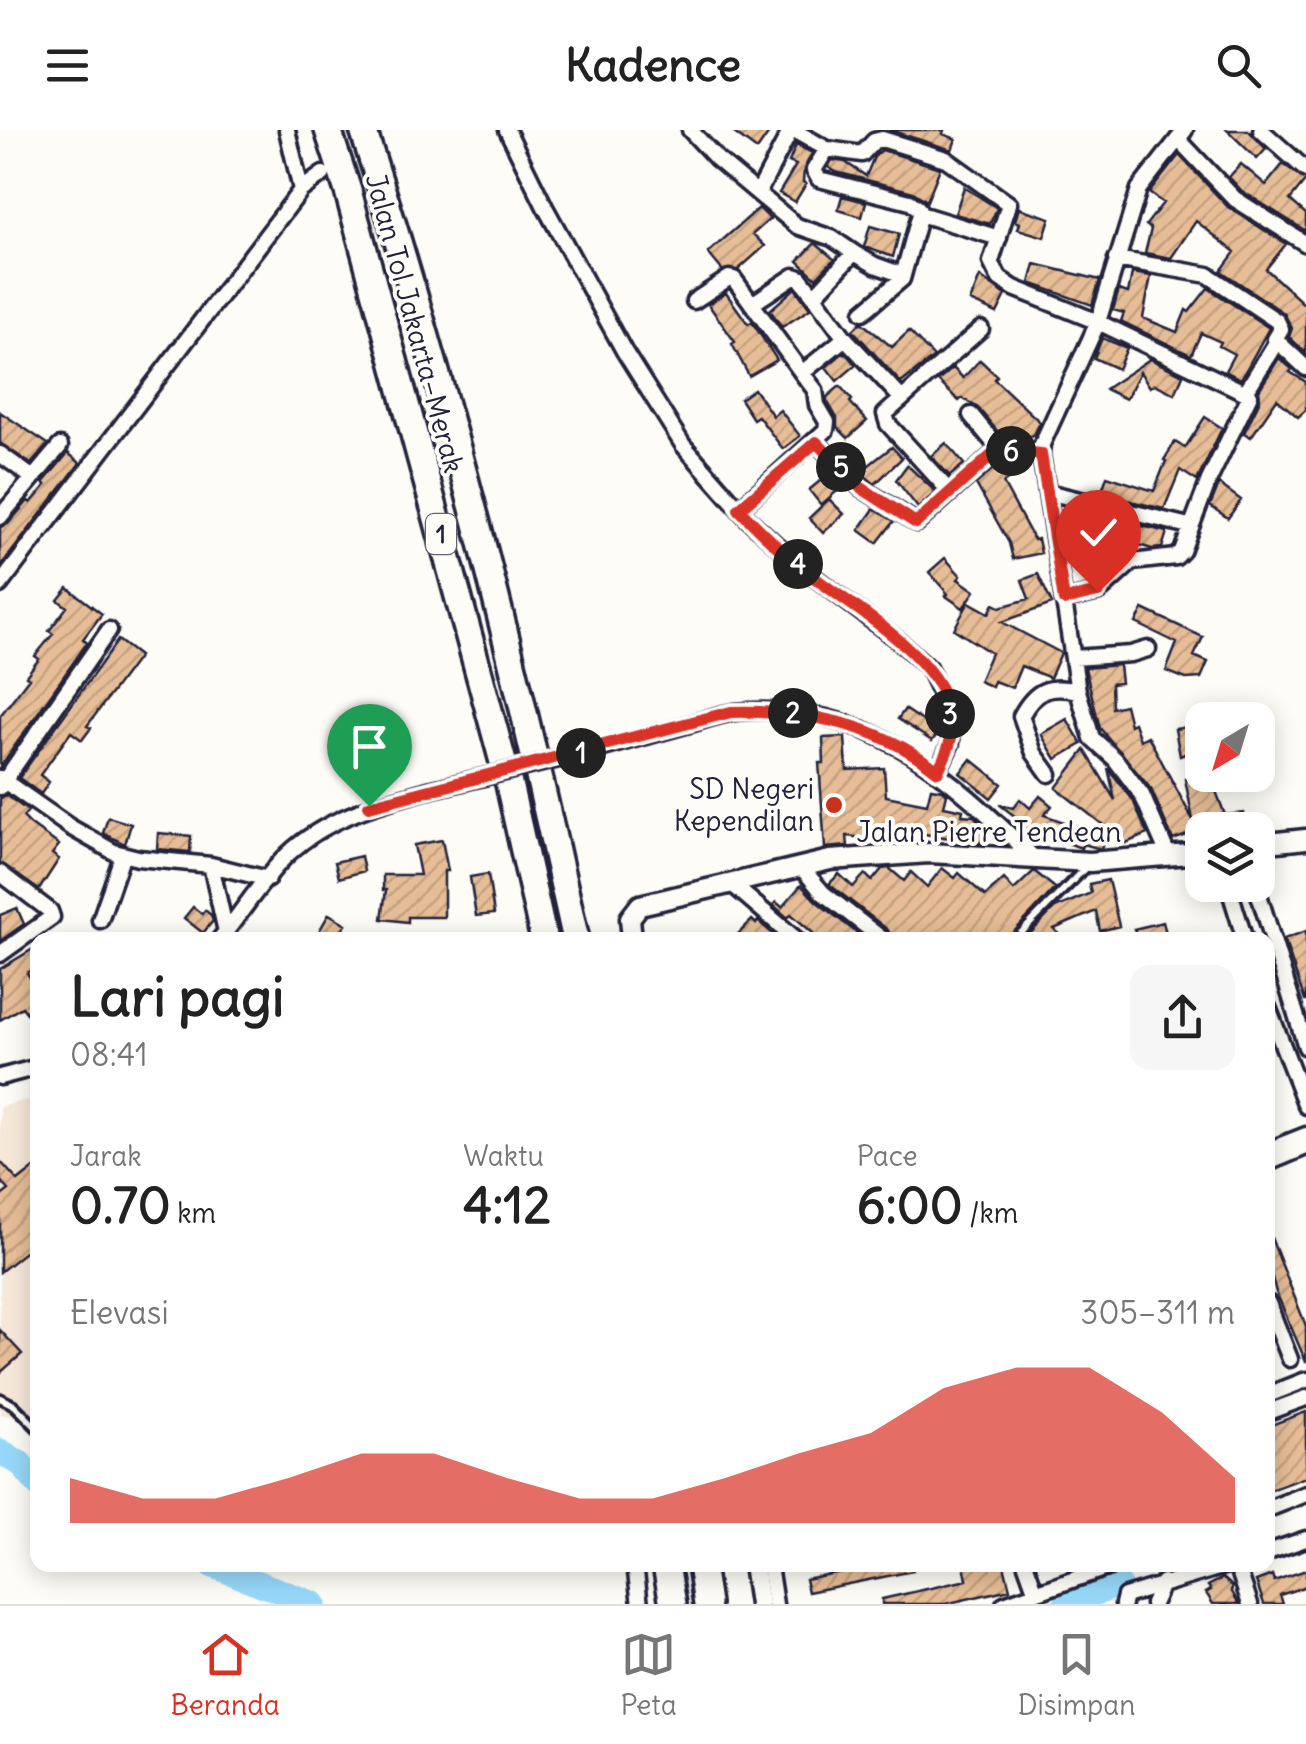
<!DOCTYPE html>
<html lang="id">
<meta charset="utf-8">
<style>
body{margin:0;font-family:Delius,sans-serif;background:#f6f6f6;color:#222;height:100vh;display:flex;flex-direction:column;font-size:38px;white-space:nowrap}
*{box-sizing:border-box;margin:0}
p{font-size:32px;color:#767676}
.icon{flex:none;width:55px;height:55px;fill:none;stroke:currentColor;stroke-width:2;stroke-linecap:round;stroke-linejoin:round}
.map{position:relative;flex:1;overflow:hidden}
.drawer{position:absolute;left:30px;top:802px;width:1245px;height:640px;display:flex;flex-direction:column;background:#fff;border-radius:20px;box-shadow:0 5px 25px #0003}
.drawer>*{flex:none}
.needle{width:65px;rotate:218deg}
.buttons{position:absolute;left:1185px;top:572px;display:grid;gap:20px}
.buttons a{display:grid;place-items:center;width:90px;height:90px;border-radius:20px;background:#fff;box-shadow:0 5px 25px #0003;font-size:50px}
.pin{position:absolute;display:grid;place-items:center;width:85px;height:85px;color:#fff;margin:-102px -42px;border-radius:50% 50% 50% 0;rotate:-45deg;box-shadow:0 0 10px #0007}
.pin .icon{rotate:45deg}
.km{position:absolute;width:50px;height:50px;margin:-25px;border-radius:50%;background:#222;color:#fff;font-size:28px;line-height:50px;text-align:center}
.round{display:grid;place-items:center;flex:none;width:105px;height:105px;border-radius:20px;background:#f6f6f6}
.headline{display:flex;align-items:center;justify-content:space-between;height:170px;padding:0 40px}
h1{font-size:55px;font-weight:700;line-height:75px}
.stats{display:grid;grid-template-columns:repeat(3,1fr);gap:15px;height:170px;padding:10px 40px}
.stats div{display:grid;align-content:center}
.stats b{font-size:50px;font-weight:700}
.stats small{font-size:28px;font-weight:400}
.stats p{font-size:28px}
.chart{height:280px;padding:20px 40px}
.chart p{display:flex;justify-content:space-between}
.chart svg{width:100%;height:180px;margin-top:10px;fill:#d93025;opacity:.7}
header{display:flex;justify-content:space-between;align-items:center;height:130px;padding:0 40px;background:#fff;font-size:45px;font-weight:700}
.menu{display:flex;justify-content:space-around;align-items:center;height:140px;border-top:2px solid #e0e0e0;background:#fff;font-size:28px;color:#767676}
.menu a{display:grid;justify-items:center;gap:5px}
.menu .on{color:#d93025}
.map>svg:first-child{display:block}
.built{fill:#f6e9da}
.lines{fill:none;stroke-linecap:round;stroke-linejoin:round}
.river{stroke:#97d8f9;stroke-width:25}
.building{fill:url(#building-hatch);stroke:#22223b;stroke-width:2.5}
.service-casing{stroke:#22223b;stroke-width:14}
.minor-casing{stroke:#22223b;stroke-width:21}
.tertiary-casing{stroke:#22223b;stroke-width:25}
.motorway-casing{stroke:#22223b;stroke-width:32}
.service{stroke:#fdfcf7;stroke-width:6}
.minor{stroke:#fdfcf7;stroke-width:14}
.tertiary{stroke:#fdfcf7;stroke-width:18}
.motorway{stroke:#fdfcf7;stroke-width:25}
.minor-bridge-casing{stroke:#22223b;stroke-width:21;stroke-linecap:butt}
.minor-bridge{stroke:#fdfcf7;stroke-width:14}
.route-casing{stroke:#fff;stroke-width:20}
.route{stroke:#d93025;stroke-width:12}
.poi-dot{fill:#c8321e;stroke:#fdfcf7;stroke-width:4}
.labels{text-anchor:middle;stroke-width:8;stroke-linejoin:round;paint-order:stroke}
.shield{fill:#fdfcf7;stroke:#646373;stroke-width:2.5}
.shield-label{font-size:25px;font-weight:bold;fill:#22223b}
.street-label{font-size:28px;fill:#22223b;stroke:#fdfcf7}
.poi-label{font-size:28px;fill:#22223b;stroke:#fdfcf7;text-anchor:end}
</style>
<header><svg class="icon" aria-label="menu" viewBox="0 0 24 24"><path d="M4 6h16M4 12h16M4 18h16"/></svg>Kadence<svg class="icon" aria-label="search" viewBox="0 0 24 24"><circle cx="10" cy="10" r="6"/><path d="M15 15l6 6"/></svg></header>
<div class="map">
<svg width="1306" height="1474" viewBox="0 0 1306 1474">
<defs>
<pattern id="building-hatch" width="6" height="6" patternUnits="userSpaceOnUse" patternTransform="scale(2.5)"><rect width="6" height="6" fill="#e6bd96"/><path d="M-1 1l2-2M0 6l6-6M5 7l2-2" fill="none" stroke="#c5a282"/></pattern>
</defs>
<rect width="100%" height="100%" fill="#fdfcf7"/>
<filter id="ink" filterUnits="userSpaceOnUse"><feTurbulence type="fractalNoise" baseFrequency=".01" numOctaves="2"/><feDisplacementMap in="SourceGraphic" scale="20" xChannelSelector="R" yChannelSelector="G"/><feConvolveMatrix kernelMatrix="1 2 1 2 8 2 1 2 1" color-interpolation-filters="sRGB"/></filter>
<g filter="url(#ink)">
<!-- built -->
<path class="built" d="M 37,967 L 37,1308 L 15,1287 L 0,1284 L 0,977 Z"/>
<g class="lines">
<!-- river -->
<path class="river" d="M 0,1321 L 21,1334 L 38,1355
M 211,1435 L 314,1474
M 1066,1474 L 1119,1455"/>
</g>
<!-- building -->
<path class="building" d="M 730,0 L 771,0 L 757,20 Z
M 889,0 L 944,0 L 943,4 L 956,9 L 952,20 Z
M 1227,0 L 1248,0 L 1266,19 L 1257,29 Z
M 796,15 L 812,23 L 804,39 L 803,52 L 806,54 L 795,72 L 779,63 L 796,35 L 789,32 Z
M 882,20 L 940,38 L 927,71 L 913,62 L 836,42 L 828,37 L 832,30 L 845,32 L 866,46 L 874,27 Z
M 1179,25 L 1228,77 L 1286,114 L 1266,139 L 1306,176 L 1306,223 L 1289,207 L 1292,198 L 1284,183 L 1221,141 L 1235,122 L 1196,91 L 1171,128 L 1145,123 L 1151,99 L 1146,95 L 1163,73 L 1149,63 Z
M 1241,34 L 1266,55 L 1283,34 L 1306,50 L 1290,70 L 1306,84 L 1306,101 L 1242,61 L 1229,47 Z
M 964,57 L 997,78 L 990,94 L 955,84 Z
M 842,66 L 866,72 L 862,87 L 838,80 Z
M 759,78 L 770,89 L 753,104 L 765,116 L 738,140 L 722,140 L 708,123 Z
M 1019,78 L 1050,88 L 1044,107 L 1018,99 L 1020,93 L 1015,91 Z
M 870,96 L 899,104 L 893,127 L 864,117 Z
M 815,113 L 834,129 L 816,148 L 798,131 Z
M 1035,134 L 1100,150 L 1092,175 L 1030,153 Z
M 1132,143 L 1151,146 L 1143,188 L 1177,202 L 1186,180 L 1189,182 L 1208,158 L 1269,198 L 1241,249 L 1225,241 L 1234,224 L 1219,216 L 1221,212 L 1201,203 L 1191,225 L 1121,191 L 1124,183 L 1113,180 L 1119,160 L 1128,163 Z
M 980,147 L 1006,165 L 997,183 L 970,171 Z
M 795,158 L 810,179 L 782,197 L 770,180 Z
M 726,163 L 748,194 L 752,192 L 777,230 L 749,246 L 732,214 L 735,212 L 708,174 Z
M 861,192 L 892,217 L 909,201 L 934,227 L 901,253 L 853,200 Z
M 1102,208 L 1127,218 L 1118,239 L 1094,228 Z
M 844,222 L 856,235 L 837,251 L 826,237 Z
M 1279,228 L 1292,239 L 1290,242 L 1306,252 L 1306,280 L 1298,287 L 1277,269 L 1251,307 L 1244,303 L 1260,270 L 1259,260 Z
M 1150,229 L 1183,245 L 1175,264 L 1155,254 L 1150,257 L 1140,242 L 1126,269 L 1105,259 Z
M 980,230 L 997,246 L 994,249 L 1040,292 L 1035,303 L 1024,311 L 1004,309 L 978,278 L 962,268 L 959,271 L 938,251 L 953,238 L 963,248 Z
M 840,256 L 852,270 L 850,272 L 867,291 L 848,308 L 837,297 L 837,288 L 827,271 L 827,267 Z
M 754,259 L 773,286 L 780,280 L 800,306 L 783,319 L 758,286 L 753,289 L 740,269 Z
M 0,282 L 48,314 L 31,334 L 0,313 Z
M 1205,287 L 1222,298 L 1197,351 L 1180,340 L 1164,379 L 1101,364 L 1107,346 L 1154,361 L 1166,331 L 1164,330 L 1175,312 L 1185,318 Z
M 946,313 L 964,334 L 950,346 L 931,326 Z
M 892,317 L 902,328 L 875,354 L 860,342 Z
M 68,323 L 80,333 L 0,437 L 0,397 L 8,394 L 28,371 L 31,373 L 46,355 L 43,353 Z
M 1003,330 L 1011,331 L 1018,343 L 1003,353 L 1034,410 L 1038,409 L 1041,423 L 1013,429 L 1009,413 L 976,354 Z
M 907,335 L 936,362 L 918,378 L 896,350 Z
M 825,347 L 837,361 L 821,375 L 809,360 Z
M 1219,354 L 1241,370 L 1228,388 L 1210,376 Z
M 829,369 L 844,384 L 823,403 L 809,388 Z
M 1067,378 L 1167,402 L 1162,418 L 1152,419 L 1099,403 L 1098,409 L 1067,416 L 1070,392 L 1064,391 Z
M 874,379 L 894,391 L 877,413 L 859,400 Z
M 945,428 L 961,446 L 958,449 L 975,461 L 963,478 L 946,466 L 948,464 L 929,442 Z
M 1038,444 L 1052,474 L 1002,492 L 1061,523 L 1050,548 L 1021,536 L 1012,558 L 994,551 L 992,557 L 979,551 L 991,523 L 954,499 L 969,472 L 989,483 L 994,474 L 1000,477 L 1029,469 L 1022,450 Z
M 68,458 L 102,484 L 83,509 L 87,513 L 0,637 L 0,586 L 29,548 L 26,546 L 39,529 L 35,526 L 53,504 L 49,501 L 67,477 L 58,470 Z
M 1143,479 L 1203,507 L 1194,526 L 1208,532 L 1201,548 L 1186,549 L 1166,541 L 1177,513 L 1136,493 Z
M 118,510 L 139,526 L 87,596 L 91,598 L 82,610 L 71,602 L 40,645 L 49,652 L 41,664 L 19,648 Z
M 1119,535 L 1121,553 L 1111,554 L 1112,578 L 1125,575 L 1130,595 L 1134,593 L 1140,610 L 1148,606 L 1193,690 L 1185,649 L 1193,647 L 1185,624 L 1180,626 L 1175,599 L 1202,595 L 1202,645 L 1240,645 L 1214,656 L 1225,685 L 1244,683 L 1246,700 L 1201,700 L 1173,710 L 1151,659 L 1100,598 L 1085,538 Z
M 905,579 L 939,602 L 932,611 L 898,589 Z
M 1067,589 L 1082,614 L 1056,629 L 1041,604 Z
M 845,607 L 847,640 L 884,638 L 886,666 L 927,674 L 931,658 L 943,660 L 947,664 L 944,676 L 963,680 L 962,685 L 974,686 L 978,690 L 977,696 L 984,697 L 981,713 L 918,703 L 917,711 L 900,713 L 847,706 L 848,716 L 825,718 L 819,633 L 824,633 L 823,608 Z
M 1085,620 L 1115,670 L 1108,638 L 1133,670 L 1147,704 L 1126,713 L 1056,658 Z
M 971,629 L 1002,654 L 991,668 L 960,643 Z
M 6,665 L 28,681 L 23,687 L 31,695 L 59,715 L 52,724 L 59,729 L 39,760 L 0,733 L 0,669 Z
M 1040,666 L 1052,676 L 1044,685 L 1106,707 L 1101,719 L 1083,714 L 1081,718 L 1032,700 L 1026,706 L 1012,692 L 1025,694 L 999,674 L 1013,678 L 1020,669 L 1030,678 Z
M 108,687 L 131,694 L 125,714 L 103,703 Z
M 158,703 L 191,706 L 190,722 L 157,719 Z
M 442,710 L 448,741 L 444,741 L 444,787 L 408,787 L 408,792 L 382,789 L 386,760 L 383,760 L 383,745 L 420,745 L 414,715 Z
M 361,726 L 364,741 L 339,748 L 335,732 Z
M 889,738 L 904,751 L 911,742 L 927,757 L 942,738 L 955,748 L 959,743 L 985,766 L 1004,749 L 1014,760 L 1034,741 L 1055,758 L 1007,810 L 891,810 L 888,800 L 830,755 L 829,754 L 839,744 L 853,757 L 865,744 L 872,751 L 882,739 Z
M 488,744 L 494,784 L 476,786 L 470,747 Z
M 1108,750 L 1119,796 L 1100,801 L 1096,781 L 1054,799 L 1065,810 L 1024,810 L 1055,778 L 1091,763 L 1089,754 Z
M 801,755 L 816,771 L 866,810 L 807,810 L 813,803 L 791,784 L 788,788 L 773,775 L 776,772 L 782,777 Z
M 193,777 L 202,784 L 205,780 L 211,785 L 213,791 L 203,803 L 184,788 Z
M 17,778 L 24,794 L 0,811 L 0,785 Z
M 329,784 L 346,794 L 336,810 L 314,810 Z
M 752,790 L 756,794 L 758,791 L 773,804 L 768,810 L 732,810 Z
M 1163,792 L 1168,810 L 1137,810 L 1134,799 Z
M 1306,801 L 1306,871 L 1305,871 L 1284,809 Z
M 38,816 L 38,836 L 27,843 L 38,860 L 38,897 L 22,877 L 0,890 L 0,839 Z
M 0,1031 L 18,1051 L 38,1035 L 38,1112 L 0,1142 L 0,1067 L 9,1060 L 0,1050 Z
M 1268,1100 L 1306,1196 L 1306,1232 L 1276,1162 L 1268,1133 Z
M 0,1200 L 22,1224 L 0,1243 Z
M 1306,1282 L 1306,1347 L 1268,1361 L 1268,1296 Z
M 876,1435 L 912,1435 L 913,1441 L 808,1462 L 805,1449 Z
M 964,1435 L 1004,1435 L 1010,1459 L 945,1474 L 882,1474 L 882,1469 L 967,1450 Z
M 1306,1440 L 1306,1456 L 1280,1465 L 1283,1474 L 1264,1474 L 1256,1451 L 1272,1445 L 1274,1451 Z
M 1223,1448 L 1233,1457 L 1231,1460 L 1239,1474 L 1213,1474 L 1206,1463 L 1211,1460 L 1208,1456 Z"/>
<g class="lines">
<!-- service casing -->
<g class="service-casing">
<path id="service" d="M 1014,810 L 1087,736
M 0,1268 L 14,1275 L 38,1299"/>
</g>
<!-- minor casing -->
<g class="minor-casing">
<path id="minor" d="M 507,0 L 545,77 L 624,221 L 683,315 L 749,390 L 801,437 L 900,512 L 928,537 L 952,588 L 951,613 L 938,641
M 690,0 L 717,29 L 797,96 L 832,108 L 854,123
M 793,0 L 827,19 L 862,24 L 874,11 L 882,9 L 946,29 L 1009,74 L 991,132 L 999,148 L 1014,158 L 1098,192 L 1250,265 L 1209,350 L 1182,421 L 1176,427 L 1132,432 L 1099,462 L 1065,470
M 1261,0 L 1306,40
M 1178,9 L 1235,69 L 1306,114
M 827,19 L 814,40 L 819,49 L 910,72 L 918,78 L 920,84
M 301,60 L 323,44
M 758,63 L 791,0
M 1116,129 L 1208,145 L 1277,191 L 1281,199 L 1275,209 L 1306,238
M 694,171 L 729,148 L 734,149 L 802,243
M 752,174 L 794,146 L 800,148 L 814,166
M 863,182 L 902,149 L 920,84 L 999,108
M 1245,263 L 1277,211
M 902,269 L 845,208 L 814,166 L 854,123 L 875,135 L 903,145
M 971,285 L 999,319
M 816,312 L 860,357 L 917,393 L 999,319 L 1041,324
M 0,324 L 33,348
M 1047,362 L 1189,396
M 951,363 L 888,294 L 885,284 L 981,199
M 739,379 L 826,300 L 827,292 L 817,275 L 815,260 L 802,243 L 845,208
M 0,387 L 60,316
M 0,455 L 301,60 L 287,0
M 1074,528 L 1131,524 L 1148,519
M 593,621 C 625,612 657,603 690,594 C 704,590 720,584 735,582 C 868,570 946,643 1035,729
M 1049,644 L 1034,623 L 1021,586 C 1035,560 1049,554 1078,561
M 0,648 L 70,697 L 114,722 L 138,728 L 211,735 L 268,749
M 0,657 L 109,500
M 1169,727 L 1142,665 L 1115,629 L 1092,608 L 1078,561 L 1041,324 L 1042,314 L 1098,192 L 1139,59 L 1185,0
M 211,735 L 226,802
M 801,737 L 823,763 L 881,808
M 0,743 L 50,781 L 52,787 L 0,824
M 732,754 L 797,810
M 1228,755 L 1245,810
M 1256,755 L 1306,917
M 100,790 L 123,724
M 219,810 C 242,783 262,749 288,724 C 327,687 378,674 429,660
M 1268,877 L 1306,976
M 0,947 L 38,937
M 1268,1020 L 1306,1005
M 1268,1033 L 1306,1017
M 1268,1173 L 1290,1229
M 1268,1265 L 1306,1250
M 1268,1282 L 1306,1268
M 1268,1379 L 1306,1364
M 1268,1422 L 1306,1409
M 635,1435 L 640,1474
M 769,1435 L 775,1474
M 1026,1435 L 1036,1463
M 1237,1435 L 1250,1474
M 1004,1474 L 1115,1435
M 1123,1474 L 1125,1466 L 1228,1435
M 1153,1474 L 1163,1452"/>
</g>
<!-- tertiary casing -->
<g class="tertiary-casing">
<path id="tertiary" d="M 1258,714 L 1306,709
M 632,810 L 630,788 L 640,775 L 830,730 L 929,723 L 1090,732 L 1202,723
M 753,1435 L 759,1474"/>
</g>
<!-- motorway casing -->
<g class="motorway-casing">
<path id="motorway" d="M 328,0 L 348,61 L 509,654 L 544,810
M 363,0 C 449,265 516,538 576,810
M 666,1435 L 673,1474
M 701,1435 L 707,1474"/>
</g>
<!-- service -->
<use href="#service" class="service"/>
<!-- minor -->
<use href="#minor" class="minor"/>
<!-- tertiary -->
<use href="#tertiary" class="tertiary"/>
<!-- motorway -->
<use href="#motorway" class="motorway"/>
<!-- minor-bridge casing -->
<g class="minor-bridge-casing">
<path id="minor-bridge" d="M 429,660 L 593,621"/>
</g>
<!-- minor-bridge -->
<use href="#minor-bridge" class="minor-bridge"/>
</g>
</g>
<g class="lines" filter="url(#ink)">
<!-- route casing -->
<g class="route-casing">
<path id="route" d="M 369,676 L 731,582 C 806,580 877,593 938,641 C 946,624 954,609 952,590 C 943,524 849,477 802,438 C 780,420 759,400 739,379 L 816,312 L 860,357 L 916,393 L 999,319 L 1041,324 L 1064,470 L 1098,462"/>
</g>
<!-- route -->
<use href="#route" class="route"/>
</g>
<!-- markers -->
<circle class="poi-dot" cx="834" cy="675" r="10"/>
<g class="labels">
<!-- shield labels -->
<rect class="shield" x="426" y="384" width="30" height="40" rx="8"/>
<g class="shield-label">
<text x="441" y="413">1</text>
</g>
<!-- street labels -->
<g class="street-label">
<text transform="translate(415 193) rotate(75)" y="10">Jalan Tol Jakarta–Merak</text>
<text x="989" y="712">Jalan Pierre Tendean</text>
</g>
<!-- poi labels -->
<g class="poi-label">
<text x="814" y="669">SD Negeri<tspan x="814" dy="32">Kependilan</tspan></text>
</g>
</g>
</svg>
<div class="buttons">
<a><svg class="needle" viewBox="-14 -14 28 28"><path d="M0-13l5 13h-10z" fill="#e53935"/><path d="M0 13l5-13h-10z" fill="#767676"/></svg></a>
<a><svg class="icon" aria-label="layers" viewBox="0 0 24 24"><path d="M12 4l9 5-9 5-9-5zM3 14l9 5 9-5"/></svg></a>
</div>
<div class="pin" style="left:369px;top:676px;background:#1e9e55"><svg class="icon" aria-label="arrive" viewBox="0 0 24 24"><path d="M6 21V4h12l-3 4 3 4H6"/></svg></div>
<div class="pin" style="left:1098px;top:462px;background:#d93025"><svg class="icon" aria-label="check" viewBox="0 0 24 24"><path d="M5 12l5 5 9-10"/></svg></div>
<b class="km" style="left:581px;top:623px">1</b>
<b class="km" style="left:793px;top:583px">2</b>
<b class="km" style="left:950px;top:584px">3</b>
<b class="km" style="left:798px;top:434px">4</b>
<b class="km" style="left:841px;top:337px">5</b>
<b class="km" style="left:1011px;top:321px">6</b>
<section class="drawer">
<div class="headline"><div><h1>Lari pagi</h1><p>08:41</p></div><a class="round"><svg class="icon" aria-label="share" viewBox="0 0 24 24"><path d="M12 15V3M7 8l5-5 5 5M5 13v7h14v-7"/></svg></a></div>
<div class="stats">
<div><p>Jarak</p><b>0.70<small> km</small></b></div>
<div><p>Waktu</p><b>4:12</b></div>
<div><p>Pace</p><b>6:00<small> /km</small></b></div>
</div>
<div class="chart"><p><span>Elevasi</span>305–311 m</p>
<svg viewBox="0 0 160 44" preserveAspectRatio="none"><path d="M0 44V33L10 38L20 38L30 33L40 27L50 27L60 33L70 38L80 38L90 33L100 27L110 22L120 11L130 6L140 6L150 17L160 33V44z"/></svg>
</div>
</section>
</div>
<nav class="menu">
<a class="on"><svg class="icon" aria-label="home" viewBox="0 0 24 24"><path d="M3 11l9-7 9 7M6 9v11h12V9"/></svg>Beranda</a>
<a><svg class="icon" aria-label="map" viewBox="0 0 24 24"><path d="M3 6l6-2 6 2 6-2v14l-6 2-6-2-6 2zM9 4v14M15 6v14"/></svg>Peta</a>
<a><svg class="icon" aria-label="saved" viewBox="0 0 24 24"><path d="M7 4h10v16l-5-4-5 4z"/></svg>Disimpan</a>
</nav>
